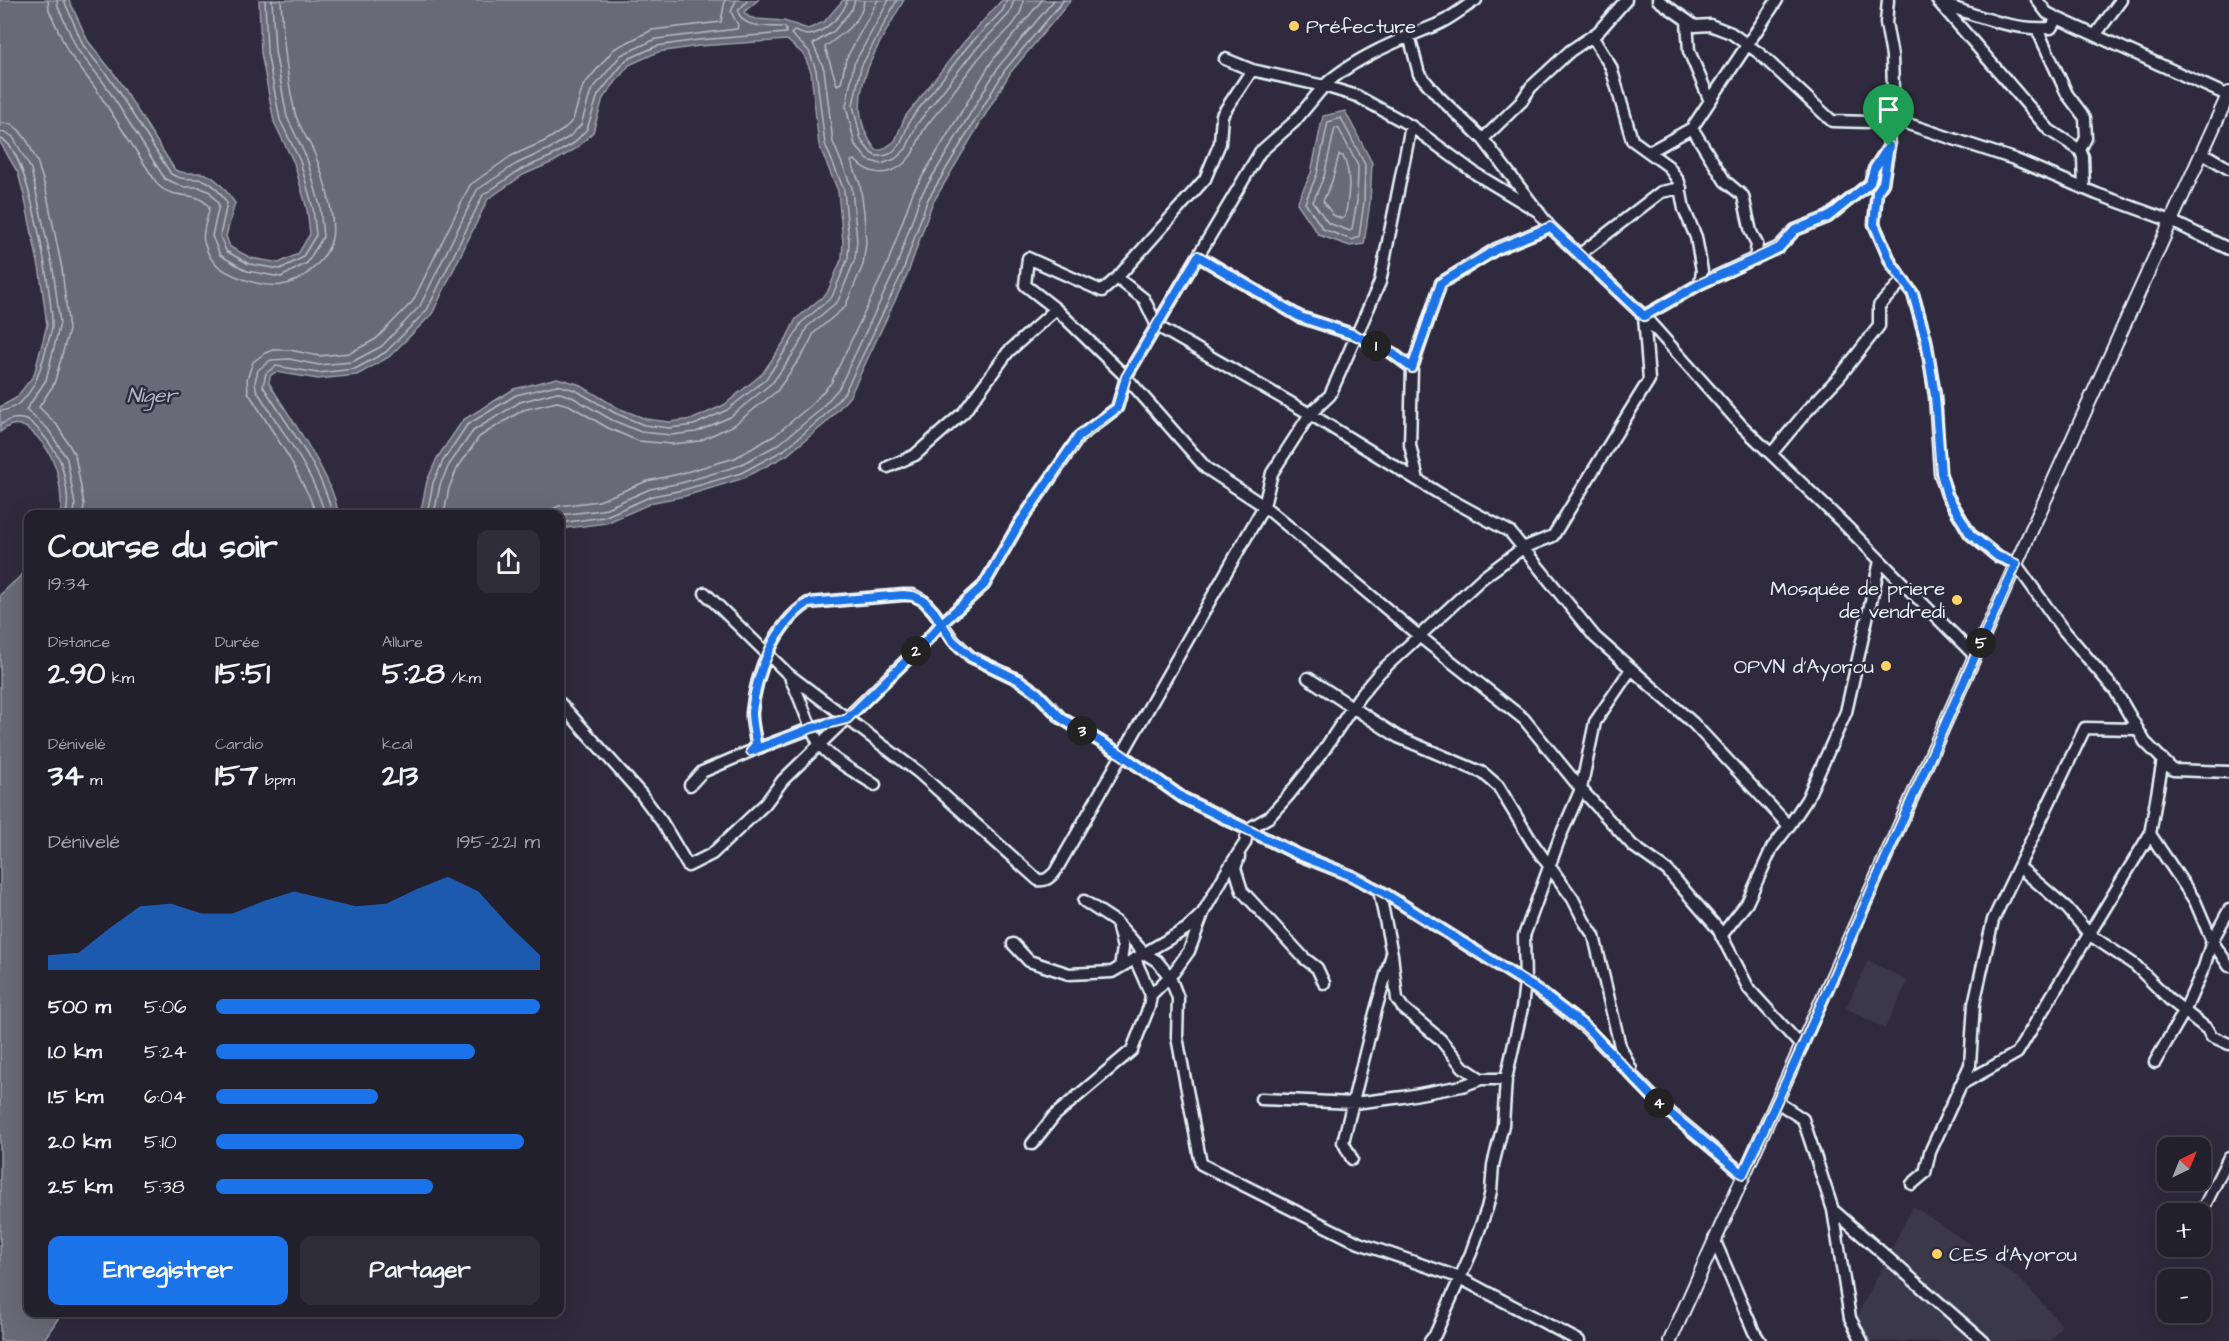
<!DOCTYPE html>
<html lang="fr">
<meta charset="utf-8">
<style>
body{margin:0;font-family:"Architects Daughter",sans-serif;background:#2f2d3a;color:#f1f3f6;height:100vh;display:flex;flex-direction:column;font-size:22px;white-space:nowrap}
*{box-sizing:border-box;margin:0}
p{font-size:20px;color:#a3a3aa}
.icon{flex:none;width:33px;height:33px;fill:none;stroke:currentColor;stroke-width:2;stroke-linecap:round;stroke-linejoin:round}
.map{position:relative;flex:1;overflow:hidden}
.drawer{position:absolute;left:24px;top:510px;width:540px;height:807px;display:flex;flex-direction:column;background:#23202e;border-radius:12px;box-shadow:0 6px 24px #0002,0 0 0 2px #403e4a}
.drawer>*{flex:none}
.needle{width:39px;rotate:43deg}
.fabs{position:absolute;left:2157px;top:1137px;display:grid;gap:12px}
.fabs a{display:grid;place-items:center;width:54px;height:54px;border-radius:12px;background:#23202e;box-shadow:0 6px 24px #0002,0 0 0 2px #403e4a;font-size:30px}
.pin{position:absolute;display:grid;place-items:center;width:51px;height:51px;color:#fff;margin:-62px -26px;border-radius:50% 50% 50% 0;rotate:-45deg;box-shadow:0 0 6px #0007}
.pin .icon{rotate:45deg}
.km{position:absolute;width:30px;height:30px;margin:-15px;border-radius:50%;background:#222;color:#fff;font-size:16px;line-height:30px;text-align:center}
.round{display:grid;place-items:center;flex:none;width:63px;height:63px;border-radius:12px;background:#2f2d3a}
.summary{display:flex;align-items:center;justify-content:space-between;height:102px;padding:0 24px}
h1{font-size:33px;font-weight:800;line-height:45px}
.metrics{display:grid;grid-template-columns:repeat(3,1fr);gap:9px;height:102px;padding:6px 24px}
.metrics div{display:grid;align-content:center}
.metrics b{font-size:30px;font-weight:800}
.metrics small{font-size:16px;font-weight:400}
.metrics p{font-size:16px}
.chart{height:168px;padding:12px 24px}
.chart p{display:flex;justify-content:space-between}
.chart svg{width:100%;height:108px;margin-top:6px;fill:#1a73e8;opacity:.7}
.cta{display:flex;gap:12px;margin-top:auto;padding:12px 24px}
.cta a{flex:1;height:69px;border-radius:12px;background:#1a73e8;color:#fff;font-size:24px;font-weight:800;line-height:69px;text-align:center}
.cta a+a{background:#2f2d3a;color:#f1f3f6}
ul{padding:0 24px;list-style:none;font-size:20px}
li{display:grid;grid-template-columns:96px 72px 1fr;align-items:center;height:45px}
li i{height:15px;border-radius:8px;background:#1a73e8}
.map>svg:first-child{display:block}
.built{fill:#3b3749}
.water{fill:#696978;stroke:#9c9fab;stroke-width:1.5}
.lines{fill:none;stroke-linecap:round;stroke-linejoin:round}
.shore{stroke:#b5bbc5;stroke-width:1.5}
.minor-casing{stroke:#e8f1f8;stroke-width:15}
.major-casing{stroke:#e8f1f8;stroke-width:16}
.minor{stroke:#2f2a3d;stroke-width:10}
.major{stroke:#2f2a3d;stroke-width:12}
.route-casing{stroke:#fff;stroke-width:12}
.route{stroke:#1a73e8;stroke-width:8}
.poi-dot{fill:#ffd166;stroke:#2f2a3d;stroke-width:2}
.labels{text-anchor:middle;stroke-width:5;stroke-linejoin:round;paint-order:stroke}
.poi-label{font-size:20px;fill:#e8f1f8;stroke:#2f2a3d;text-anchor:start}
.water-label{font-size:21px;font-style:italic;fill:#afb4be;stroke:#2f2a3d}
</style>
<div class="map">
<svg width="2229" height="1341" viewBox="0 0 2229 1341">
<rect width="100%" height="100%" fill="#2f2a3d"/>
<filter id="ink" filterUnits="userSpaceOnUse"><feTurbulence type="fractalNoise" baseFrequency=".0167" numOctaves="2"/><feDisplacementMap in="SourceGraphic" scale="12" xChannelSelector="R" yChannelSelector="G"/><feConvolveMatrix kernelMatrix="1 2 1 2 8 2 1 2 1" color-interpolation-filters="sRGB"/></filter>
<g filter="url(#ink)">
<!-- built -->
<path class="built" d="M 1868,960 L 1908,981 L 1885,1029 L 1846,1008 Z
M 1913,1206 L 2018,1277 L 2062,1325 L 2050,1341 L 1870,1341 L 1855,1320 Z"/>
<!-- water -->
<path class="water" d="M 0,0 L 69,0 L 88,41 L 115,75 L 175,170 C 184,174 189,173 199,173 C 215,173 226,191 235,203 L 226,236 L 230,247 L 251,258 L 279,263 L 298,254 L 310,234 L 307,209 L 294,163 L 274,122 L 261,53 L 259,0 L 758,0 L 744,12 L 749,17 L 756,19 L 784,21 L 808,29 L 824,22 L 843,0 L 904,0 C 879,45 837,101 876,150 L 882,150 L 895,141 L 905,117 L 964,42 L 1002,0 L 1071,0 L 1010,73 L 932,204 L 908,273 L 850,396 L 827,422 L 787,455 L 744,478 L 685,496 L 654,502 L 606,523 L 560,529 L 560,514 L 420,514 L 427,481 L 437,458 L 463,420 L 514,389 L 557,378 L 578,384 L 618,408 L 646,419 L 669,422 L 693,419 L 724,405 L 762,374 L 786,339 L 796,319 L 827,293 L 842,258 L 843,242 L 838,191 L 819,145 L 811,72 L 804,55 L 787,40 L 699,46 L 658,52 L 629,65 L 603,98 L 593,132 L 577,148 L 555,161 L 523,175 L 488,199 L 432,314 L 389,357 L 357,375 L 318,379 L 276,372 L 270,376 L 269,383 C 288,415 335,479 338,514 L 60,514 C 63,504 59,474 54,463 C 49,450 29,420 12,425 C 8,426 3,430 0,432 L 0,407 L 16,398 L 34,375 L 47,325 L 40,272 L 24,195 L 18,173 L 0,142 Z
M 1345,111 L 1372,163 L 1370,202 L 1364,244 L 1350,246 L 1319,235 L 1297,203 L 1311,173 L 1323,116 Z
M 28,569 L 28,1312 L 62,1313 L 43,1341 L 0,1341 L 0,595 Z"/>
<g class="lines">
<!-- shore -->
<path class="shore" d="M 48,0 L 49,10 L 68,52 L 96,89 L 158,185 C 176,202 195,188 209,207 C 209,218 201,230 204,242 C 206,249 209,257 214,262 C 226,276 264,288 281,285 C 302,283 328,259 332,238 C 336,215 322,171 313,150 C 307,138 298,125 295,113 C 286,75 283,38 281,0
M 57,0 L 58,7 L 77,49 L 104,83 L 165,179 L 184,187 L 199,187 L 210,192 L 219,205 L 212,236 L 220,255 L 247,271 L 281,277 L 307,263 L 323,237 L 320,206 L 307,159 L 287,117 L 275,51 L 272,0
M 64,0 L 83,45 L 110,79 L 171,174 C 181,180 187,178 198,179 C 212,180 220,193 227,203 L 220,236 L 226,251 L 249,264 L 280,269 L 302,258 L 316,235 L 313,208 L 300,161 L 280,120 L 267,52 L 265,0
M 864,0 C 863,22 840,35 825,47 L 837,85 L 841,83 L 846,59 L 878,0
M 889,0 L 854,64 L 846,106 L 855,145 L 868,160 L 881,164 L 895,159 L 906,149 L 917,124 L 974,51 L 1009,14 L 1014,0
M 897,0 L 861,67 L 853,105 L 861,140 L 871,153 L 876,156 L 883,156 L 890,154 L 900,145 L 910,120 L 968,46 L 1003,10 L 1007,0
M 1341,118 L 1365,165 L 1364,202 L 1359,237 L 1352,240 L 1323,229 L 1305,203 L 1317,174 L 1328,122 Z
M 0,123 L 11,124 L 19,130 L 28,142 L 38,164 L 46,190 L 62,269 L 69,330 L 54,384 L 39,407 L 57,425 L 75,455 L 84,504 L 83,514
M 1335,128 L 1339,129 L 1358,166 L 1357,201 L 1352,229 L 1350,231 L 1328,223 L 1313,202 L 1324,176 Z
M 0,132 L 7,133 L 13,137 L 31,169 L 53,269 L 60,323 L 46,380 L 26,410 L 48,429 L 67,459 L 75,505 L 74,514
M 0,139 C 28,142 52,296 52,323 C 53,330 49,338 47,345 C 41,370 31,408 0,411
M 1339,155 L 1343,156 C 1352,175 1349,196 1345,217 L 1342,219 L 1333,215 L 1323,201 L 1332,181 Z
M 0,425 C 8,420 16,416 26,420 C 37,423 57,453 61,463 C 65,477 70,501 66,514
M 316,514 L 309,496 L 290,459 L 248,392 L 247,379 L 253,362 L 265,353 L 273,350 L 290,350 L 319,356 L 350,353 L 376,339 L 413,301 L 470,185 L 511,156 L 545,141 L 563,130 L 573,120 L 583,86 L 614,49 L 652,30 L 721,22 L 725,0
M 325,514 C 312,468 280,430 256,389 L 255,382 L 258,370 L 271,360 L 289,359 L 319,365 L 352,362 L 382,346 L 420,306 L 477,190 L 516,164 L 549,149 L 569,137 L 581,125 L 591,91 L 621,55 L 656,39 L 737,29 L 738,25 L 731,12 L 736,0
M 332,514 C 324,471 286,424 263,386 L 266,373 L 276,366 L 318,373 L 355,369 L 386,352 L 427,310 L 483,195 L 520,170 L 552,156 L 574,143 L 587,129 L 598,95 L 626,60 L 657,46 L 698,40 L 786,33 L 786,29 L 783,27 C 768,26 742,29 738,11 L 748,0
M 427,514 L 433,483 L 443,461 L 467,425 L 516,395 L 557,385 L 575,390 L 615,413 L 644,425 L 669,428 L 694,425 L 727,410 L 766,379 L 791,342 L 801,323 L 832,297 L 848,258 L 849,242 L 844,190 L 825,144 L 816,70 L 809,51 L 791,34 L 794,31 C 798,32 804,35 808,35 C 823,34 845,14 847,0
M 434,514 L 440,485 L 449,465 L 473,431 L 520,402 L 557,392 L 572,397 L 612,420 L 641,432 L 671,435 L 696,432 L 730,417 L 773,382 L 798,347 L 807,327 L 838,301 L 855,259 L 857,241 L 852,188 L 833,142 L 824,69 L 813,44 L 834,31 L 852,9 L 855,0
M 444,514 L 449,488 L 457,469 L 479,437 L 523,410 L 557,402 L 569,405 L 608,428 L 638,441 L 672,444 L 699,441 L 734,425 L 777,391 L 805,351 L 814,333 L 845,307 L 863,265 L 866,243 L 864,212 L 860,184 L 851,161 L 855,160 C 867,174 885,177 901,166 C 915,156 916,142 925,128 C 930,120 937,113 943,106 C 955,90 967,73 979,58 C 994,41 1023,24 1023,0
M 543,514 L 559,506 L 599,501 L 647,481 L 679,474 L 735,458 L 774,436 L 811,405 L 831,383 L 887,265 L 913,192 L 992,61 L 1042,0
M 560,515 L 602,510 L 650,489 L 681,483 L 738,466 L 779,444 L 818,412 L 839,388 L 896,268 L 920,197 L 999,66 L 1054,0
M 560,523 L 604,517 L 652,496 L 683,490 L 741,473 L 784,450 L 823,417 L 845,392 L 903,271 L 927,201 L 1005,70 L 1064,0"/>
<!-- minor casing -->
<g class="minor-casing">
<path id="minor" d="M 1658,0 L 1695,26 L 1710,25 L 1731,33 L 1759,53 L 1832,121 L 1905,123 L 2014,159 L 2097,194 L 2171,221 L 2229,249
M 1888,0 L 1886,23 L 1892,56 L 1893,88 L 1887,121 L 1889,146 L 1883,183 L 1877,192 L 1874,224 L 1891,263 L 1913,294 L 1926,340 L 1935,396 L 1940,473 L 1947,495 L 1970,534 L 1997,556 L 2016,564 L 2061,627 L 2115,690 L 2145,742 L 2173,770 L 2229,772
M 1937,0 L 2049,130 L 2080,150 L 2083,157 L 2084,189
M 2037,0 L 2047,13 L 2057,18 L 2229,96
M 1940,3 C 1975,15 2012,31 2051,28 L 2057,18
M 1687,21 L 1689,51 L 1710,101
M 2037,29 L 2067,94 L 2085,118 L 2086,138 L 2080,150
M 2096,34 L 2121,0
M 1409,35 L 1419,74 L 1439,97 L 1483,139 L 1550,227 L 1644,316 L 1742,426 L 1845,525 L 1975,656
M 1592,36 L 1611,67 L 1632,140 L 1668,166 L 1679,182 L 1684,209 L 1696,237 L 1702,271 L 1700,284
M 1225,59 L 1252,70 L 1324,86 C 1350,60 1401,39 1436,25 C 1450,19 1463,8 1476,0
M 1692,128 L 1725,181 L 1743,196 L 1751,232 L 1757,244 L 1755,259
M 1483,139 L 1521,102 L 1531,87 L 1570,51 L 1598,32 L 1626,0
M 1649,152 L 1692,128 L 1777,0
M 2203,153 L 2229,169
M 1579,255 L 1661,192 L 1681,188
M 1198,256 L 1300,317 L 1355,335 L 1392,353 L 1412,368
M 1117,278 L 1144,299 L 1157,326 L 1310,414 L 1440,494 L 1510,532 L 1595,637 L 1693,723 L 1789,826 L 1772,848 L 1747,903 L 1721,936
M 1056,309 L 1126,377 L 1206,468 L 1264,506 L 1419,636 L 1524,719 L 1581,789 L 1633,846 L 1667,870 L 1718,929 L 1749,989 L 1802,1047
M 1771,454 L 1806,412 L 1840,376 L 1879,326 L 1879,306 L 1903,280
M 888,467 L 915,455 L 964,412 L 1008,352 L 1056,309 L 1025,285 L 1028,258 L 1102,291 L 1117,278 L 1205,179 L 1220,143 L 1222,115 L 1252,70
M 1418,480 L 1410,445 L 1412,368 L 1441,283 L 1496,249 L 1550,227
M 705,593 L 788,674 L 918,772 L 1038,880 C 1046,881 1049,878 1055,872 L 1264,506 L 1272,473 L 1310,414 L 1330,395 L 1380,282 L 1411,126
M 1308,678 L 1398,737 L 1483,773 L 1498,786 L 1532,842 L 1573,899 L 1584,921 L 1594,936 L 1620,1046 L 1631,1069
M 791,680 C 802,700 807,724 819,743 C 829,759 859,774 875,785
M 560,703 L 641,794 L 662,822 L 688,866 L 712,854 L 765,804 L 783,780 L 923,644 L 942,623 L 984,585 L 1019,524 L 1079,437 L 1117,408 L 1126,377 L 1260,152 L 1294,122 L 1324,86 L 1357,96 L 1411,126 L 1476,174 L 1539,212
M 751,751 L 812,728 L 844,720
M 2163,760 L 2150,834 L 2195,901 L 2212,941 L 2229,966
M 690,785 L 702,772 L 751,751 L 756,744 C 755,734 751,722 752,712 C 756,673 774,625 808,603 L 903,595 L 913,595 L 924,601 L 934,612 L 953,640 L 971,657 L 1019,680 L 1037,693 L 1061,718 L 1121,754 L 1183,798 L 1299,855 L 1352,876 L 1384,893 L 1536,989 L 1586,1028 L 1661,1105 L 1743,1174
M 1789,826 L 1807,799 L 1846,712 L 1880,561
M 1239,857 L 1235,868 L 1242,891 L 1304,958 L 1317,968 L 1324,983
M 2019,867 L 2067,908 L 2090,935 L 2135,965 L 2169,999 L 2207,1029 L 2211,1036 L 2229,1044
M 1379,890 L 1392,954 L 1397,999 L 1403,1008 L 1440,1039 L 1463,1067 L 1481,1079
M 1084,901 L 1116,922 L 1144,953 L 1157,961 L 1170,977 L 1178,998 L 1177,1037 L 1201,1164 L 1359,1243 L 1458,1277 L 1579,1341
M 1118,928 L 1123,948 L 1120,967
M 1013,944 L 1029,961 L 1069,974 L 1112,972 L 1186,929 L 1202,914
M 1135,959 L 1151,995
M 2155,1062 L 2185,1010 L 2204,967 L 2212,941 L 2229,910
M 1960,1085 L 2017,1053 L 2150,834
M 1261,1099 L 1354,1103 L 1403,1097 L 1462,1086 L 1481,1079 L 1506,1079
M 1777,1102 L 1803,1119 L 1833,1210 L 1850,1318 L 1862,1341
M 1032,1144 L 1054,1116 L 1132,1050 L 1149,1007 L 1151,995 L 1174,972 L 1189,951 L 1204,911 L 1228,869 L 1245,843 L 1248,829 L 1269,817 L 1288,796 L 1322,753 L 1359,697 L 1380,672 L 1481,579 L 1523,548 L 1553,536 L 1649,380 L 1644,316 L 1700,284 L 1779,247 L 1795,230 L 1828,217 L 1870,183 L 1874,169 L 1889,146
M 1352,1159 L 1343,1142 L 1375,1013 L 1391,957
M 1912,1184 L 1925,1173 L 1930,1152 L 1970,1065 L 1974,1004 L 1993,920 L 2085,728 L 2137,729
M 1833,1210 L 1983,1341
M 2200,1215 L 2229,1157
M 1714,1239 L 1754,1332 L 1760,1341
M 1430,1341 L 1435,1335 L 1471,1253 L 1487,1208 L 1491,1191 L 1493,1165 L 1503,1125 L 1506,1079 L 1522,1008 L 1525,982 L 1524,936 L 1560,837 L 1581,789 L 1595,722 L 1631,669"/>
</g>
<!-- major casing -->
<g class="major-casing">
<path id="major" d="M 1670,1341 L 2016,564 L 2229,93"/>
</g>
<!-- minor -->
<use href="#minor" class="minor"/>
<!-- major -->
<use href="#major" class="major"/>
</g>
</g>
<g class="lines" filter="url(#ink)">
<!-- route casing -->
<g class="route-casing">
<path id="route" d="M 1889,146 L 1874,169 L 1870,183 L 1828,217 L 1795,230 L 1779,248 L 1700,284 L 1644,316 L 1550,227 L 1497,249 L 1441,283 L 1412,368 L 1392,353 L 1355,335 L 1300,317 L 1198,256 L 1126,377 L 1117,408 L 1079,436 L 1019,524 L 984,585 L 942,623 L 923,644 L 847,719 L 812,728 L 751,751 L 756,744 C 755,734 752,722 752,712 C 756,674 775,624 808,603 L 903,595 L 913,596 L 924,601 L 934,612 L 952,640 L 971,657 L 1019,680 L 1037,693 L 1061,718 L 1121,754 L 1183,798 L 1299,855 L 1352,876 L 1384,893 L 1536,989 L 1587,1028 L 1660,1105 L 1743,1174 L 1802,1047 L 2016,564 L 1997,556 L 1970,534 L 1947,495 L 1941,473 L 1935,396 L 1926,340 L 1913,294 L 1891,263 L 1874,224 L 1877,192 L 1883,183 L 1889,146"/>
</g>
<!-- route -->
<use href="#route" class="route"/>
</g>
<!-- markers -->
<g class="poi-dot">
<circle cx="1294" cy="26" r="6"/>
<circle cx="1957" cy="600" r="6"/>
<circle cx="1886" cy="666" r="6"/>
<circle cx="1937" cy="1254" r="6"/>
</g>
<g class="labels">
<!-- poi labels -->
<g class="poi-label">
<text x="1306" y="33">Préfecture</text>
<text x="1945" y="595" text-anchor="end">Mosquée de priere<tspan x="1945" dy="23">de vendredi</tspan></text>
<text x="1874" y="673" text-anchor="end">OPVN d'Ayorou</text>
<text x="1949" y="1261">CES d'Ayorou</text>
</g>
<!-- water labels -->
<g class="water-label">
<text x="152" y="402">Niger</text>
</g>
</g>
</svg>
<div class="fabs">
<a><svg class="needle" viewBox="-14 -14 28 28"><path d="M0-13l5 13h-10z" fill="#e53935"/><path d="M0 13l5-13h-10z" fill="#a3a3aa"/></svg></a>
<a>+</a>
<a>−</a>
</div>
<div class="pin" style="left:1889px;top:146px;background:#1e9e55"><svg class="icon" aria-label="arrive" viewBox="0 0 24 24"><path d="M6 21V4h12l-3 4 3 4H6"/></svg></div>
<b class="km" style="left:1376px;top:346px">1</b>
<b class="km" style="left:916px;top:651px">2</b>
<b class="km" style="left:1082px;top:731px">3</b>
<b class="km" style="left:1659px;top:1103px">4</b>
<b class="km" style="left:1981px;top:643px">5</b>
<section class="drawer">
<div class="summary"><div><h1>Course du soir</h1><p>19:34</p></div><a class="round"><svg class="icon" aria-label="share" viewBox="0 0 24 24"><path d="M12 15V3M7 8l5-5 5 5M5 13v7h14v-7"/></svg></a></div>
<div class="metrics">
<div><p>Distance</p><b>2.90<small> km</small></b></div>
<div><p>Durée</p><b>15:51</b></div>
<div><p>Allure</p><b>5:28<small> /km</small></b></div>
</div>
<div class="metrics">
<div><p>Dénivelé</p><b>34<small> m</small></b></div>
<div><p>Cardio</p><b>157<small> bpm</small></b></div>
<div><p>kcal</p><b>213</b></div>
</div>
<div class="chart"><p><span>Dénivelé</span>195–221 m</p>
<svg viewBox="0 0 160 44" preserveAspectRatio="none"><path d="M0 44V38L10 37L20 27L30 18L40 17L50 21L60 21L70 16L80 12L90 15L100 18L110 17L120 11L130 6L140 12L150 26L160 38V44z"/></svg>
</div>
<ul>
<li><b>500 m</b>5:06<i style="width:100%"></i></li>
<li><b>1.0 km</b>5:24<i style="width:80%"></i></li>
<li><b>1.5 km</b>6:04<i style="width:50%"></i></li>
<li><b>2.0 km</b>5:10<i style="width:95%"></i></li>
<li><b>2.5 km</b>5:38<i style="width:67%"></i></li>
</ul>
<div class="cta"><a>Enregistrer</a><a>Partager</a></div>
</section>
</div>
